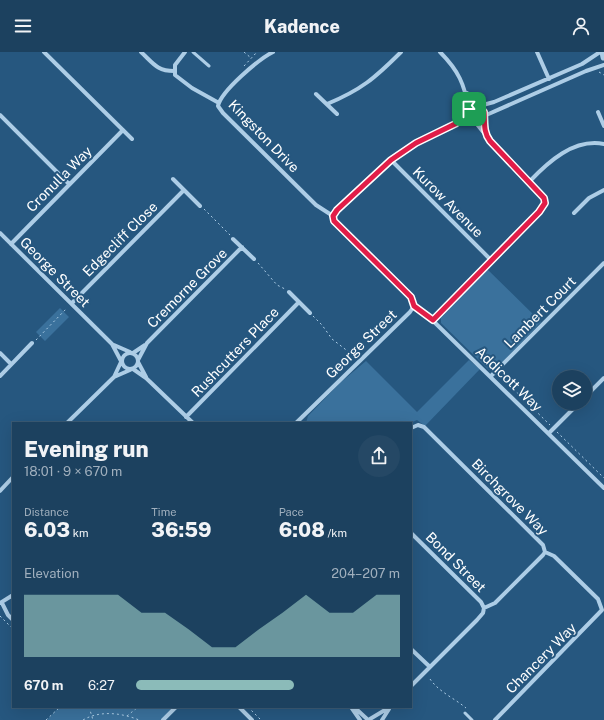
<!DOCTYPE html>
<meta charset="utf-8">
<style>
body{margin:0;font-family:"Public Sans",sans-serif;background:#254865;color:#f1f3f6;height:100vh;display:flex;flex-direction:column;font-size:15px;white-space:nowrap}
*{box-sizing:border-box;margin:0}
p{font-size:13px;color:#a0afbd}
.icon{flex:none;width:22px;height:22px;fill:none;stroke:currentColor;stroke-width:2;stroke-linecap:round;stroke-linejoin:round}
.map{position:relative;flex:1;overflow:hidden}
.side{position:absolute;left:12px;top:370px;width:400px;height:286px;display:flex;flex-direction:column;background:#1c415f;border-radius:0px;box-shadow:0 4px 16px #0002,0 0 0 1px #3a5a74}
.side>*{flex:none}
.controls{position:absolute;left:552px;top:318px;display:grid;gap:8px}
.controls a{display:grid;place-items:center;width:40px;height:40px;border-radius:50%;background:#1c415f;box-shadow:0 4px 16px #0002,0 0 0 1px #3a5a74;font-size:20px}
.pin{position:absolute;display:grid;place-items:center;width:34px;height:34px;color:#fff;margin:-17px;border-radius:8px;box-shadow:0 2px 6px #0006}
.round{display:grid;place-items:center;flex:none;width:42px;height:42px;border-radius:21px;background:#254865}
.overview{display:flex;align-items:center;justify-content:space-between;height:68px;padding:0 12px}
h1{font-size:22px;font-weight:800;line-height:30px}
.figures{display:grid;grid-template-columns:repeat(3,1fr);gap:6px;height:68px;padding:4px 12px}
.figures div{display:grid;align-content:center}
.figures b{font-size:20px;font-weight:800}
.figures small{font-size:11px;font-weight:400}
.figures p{font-size:11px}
.chart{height:112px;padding:8px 12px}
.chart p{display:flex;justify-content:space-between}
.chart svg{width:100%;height:72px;margin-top:4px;fill:#8bbbb9;opacity:.7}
ul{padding:0 12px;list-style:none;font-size:13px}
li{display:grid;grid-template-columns:64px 48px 1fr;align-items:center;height:30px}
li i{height:10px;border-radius:5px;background:#8bbbb9}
header{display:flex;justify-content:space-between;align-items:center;height:52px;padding:0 12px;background:#1c415f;font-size:18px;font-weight:800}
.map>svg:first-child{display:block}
.green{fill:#3a719c}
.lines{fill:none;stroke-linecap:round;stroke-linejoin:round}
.path{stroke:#adcde6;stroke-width:1;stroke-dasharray:2 3;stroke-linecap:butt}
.service{stroke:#adcde6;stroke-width:3}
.minor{stroke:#adcde6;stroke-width:4}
.tertiary{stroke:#adcde6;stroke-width:7}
.route-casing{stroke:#fff;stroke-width:8}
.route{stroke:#e11d48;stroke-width:5}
.labels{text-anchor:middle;stroke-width:4;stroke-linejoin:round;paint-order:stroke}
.street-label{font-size:14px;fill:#fff;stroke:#26577f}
</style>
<header><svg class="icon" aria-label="menu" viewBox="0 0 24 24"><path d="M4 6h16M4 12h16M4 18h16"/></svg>Kadence<svg class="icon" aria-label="person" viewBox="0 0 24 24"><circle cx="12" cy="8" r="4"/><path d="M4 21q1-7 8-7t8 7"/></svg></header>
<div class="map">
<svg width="604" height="668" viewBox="0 0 604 668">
<rect width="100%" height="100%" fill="#26577f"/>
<!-- green -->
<path class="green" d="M 487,217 L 541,270 L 496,317 L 489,318 L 441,271 L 441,266 Z
M 60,256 L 69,265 L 45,289 L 36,280 Z
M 469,308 L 480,317 L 425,374 L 417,368 L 410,371 L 306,371 L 308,364 L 341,330 L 366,309 L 417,360 Z
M 59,655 L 174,655 L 162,668 L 47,668 Z"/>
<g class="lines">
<!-- path -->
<path class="path" d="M 244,0 L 251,6
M 244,14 L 257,0
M 599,20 L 604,23
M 204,157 L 230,183
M 258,211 L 277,233 L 285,237
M 313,264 L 322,273 L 332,287 L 354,304 L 347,309 L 349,312
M 36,288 L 67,256
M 499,323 L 550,373
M 557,380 L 604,426
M 0,564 L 13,577
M 430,627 C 439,640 454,646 466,656
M 89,655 L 93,668
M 248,655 L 261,668
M 127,664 L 138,655
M 46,668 L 60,655
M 83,668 C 100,658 122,661 139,668"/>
<!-- service -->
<path class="service" d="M 193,0 L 209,14
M 465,661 L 472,668"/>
<!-- minor -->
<path class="minor" d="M 44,0 L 132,87
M 141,0 C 153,11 157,19 174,19
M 185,0 L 175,13 L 175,23 L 192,36 L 219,51
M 273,0 C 259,7 221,39 218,54 L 223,61 L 316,153 L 333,164
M 440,0 C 459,19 464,32 469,57
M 537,0 L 549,27
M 467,41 L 476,53
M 316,42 L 337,62
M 327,52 C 361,38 375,26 401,0
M467 62a9 9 0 1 1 18 0a9 9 0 1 1-18 0Z
M 479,54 L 494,50 L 582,12 L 600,0
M 598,60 L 604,74
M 0,63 L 69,132
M 484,64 L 586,19 L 604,13
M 483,67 L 486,82
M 391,108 L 491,208
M 173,127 L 200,154
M 529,130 C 548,110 574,86 604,92
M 574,161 L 589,146 L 604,138
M 0,181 L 112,292 L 121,309
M 233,187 L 254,207
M 11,192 L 123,78
M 289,240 L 310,261
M 72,251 L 184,138
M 414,254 L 425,261 L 604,436
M 433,268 L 539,160 L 545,151 L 545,146 L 501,102 L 476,71
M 114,293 L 130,300
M122 309a8 8 0 1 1 16 0a8 8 0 1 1-16 0Z
M 0,301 L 11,312
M 133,301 L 145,293
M 138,308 L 147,291 L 242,195
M 138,310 L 146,325
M 133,317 L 146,326 L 193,371
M 0,324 L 32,291
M 491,324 L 604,211
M 114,325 L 130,318
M 585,345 L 604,326
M 186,365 L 299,250
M 67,371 L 114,325 L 121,310
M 296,371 L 410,260 L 414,254 L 411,245 L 334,169 L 333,164 L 337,158 C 376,120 415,81 470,69
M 411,376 L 418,373 L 424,375 L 543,493 L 545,500 L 543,503 L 495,551 L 484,556
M 549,381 L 579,351
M 0,439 L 13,425
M 411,481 L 481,550 L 484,556
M 0,551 L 13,543
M 2,551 L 8,563 L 13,568
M 411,597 L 430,615
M 411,634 L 477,568 L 483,561 L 484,556
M 239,655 L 252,668
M 351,655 L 360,668
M 354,655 L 367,667
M 370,667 L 390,655
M 163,668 L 176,655
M 382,668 L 389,657
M 495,668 L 602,558 L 598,547 L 554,504 L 545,500"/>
<!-- tertiary -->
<path class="tertiary" d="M 603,0 L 604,5"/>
</g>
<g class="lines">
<!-- route casing -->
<g class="route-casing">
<path id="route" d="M 473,54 L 479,54 L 484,60 C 485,70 483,80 490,89 L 544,146 L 545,151 L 539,160 L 433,268 L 414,254 L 411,245 L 334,169 L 333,164 L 337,158 L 391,108 L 416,91 L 455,72 L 467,63 L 469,57 Z"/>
</g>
<!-- route -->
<use href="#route" class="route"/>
</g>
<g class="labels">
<!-- street labels -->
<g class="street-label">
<text transform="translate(264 84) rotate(46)" y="5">Kingston Drive</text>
<text transform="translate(59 127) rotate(-45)" y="5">Cronulla Way</text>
<text transform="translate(448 150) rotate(45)" y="5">Kurow Avenue</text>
<text transform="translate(120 187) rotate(-45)" y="5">Edgecliff Close</text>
<text transform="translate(55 220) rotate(45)" y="5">George Street</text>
<text transform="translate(187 236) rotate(-45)" y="5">Cremorne Grove</text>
<text transform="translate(540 260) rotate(-45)" y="5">Lambert Court</text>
<text transform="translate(361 292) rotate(-44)" y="5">George Street</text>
<text transform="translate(235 300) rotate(-46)" y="5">Rushcutters Place</text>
<text transform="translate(509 327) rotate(44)" y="5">Addicott Way</text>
<text transform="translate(510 445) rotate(45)" y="5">Birchgrove Way</text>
<text transform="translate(456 510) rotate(45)" y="5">Bond Street</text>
<text transform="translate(541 606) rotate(-45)" y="5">Chancery Way</text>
</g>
</g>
</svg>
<div class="controls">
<a><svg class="icon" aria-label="layers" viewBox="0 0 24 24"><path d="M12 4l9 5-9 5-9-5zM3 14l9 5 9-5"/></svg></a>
</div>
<div class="pin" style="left:469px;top:57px;background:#1e9e55"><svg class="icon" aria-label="arrive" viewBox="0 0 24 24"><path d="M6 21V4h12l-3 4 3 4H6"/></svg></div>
<section class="side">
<div class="overview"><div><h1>Evening run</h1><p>18:01 · 9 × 670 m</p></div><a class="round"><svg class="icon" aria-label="share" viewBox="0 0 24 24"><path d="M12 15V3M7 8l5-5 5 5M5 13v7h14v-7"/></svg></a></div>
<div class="figures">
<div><p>Distance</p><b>6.03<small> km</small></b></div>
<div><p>Time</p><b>36:59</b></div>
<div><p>Pace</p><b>6:08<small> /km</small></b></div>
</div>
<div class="chart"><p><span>Elevation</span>204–207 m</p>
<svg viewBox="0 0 160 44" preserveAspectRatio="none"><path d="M0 44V6L10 6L20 6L30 6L40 6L50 17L60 17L70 27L80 38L90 38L100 27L110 17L120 6L130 17L140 17L150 6L160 6V44z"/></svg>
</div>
<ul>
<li><b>670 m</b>6:27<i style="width:60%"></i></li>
</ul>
</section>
</div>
